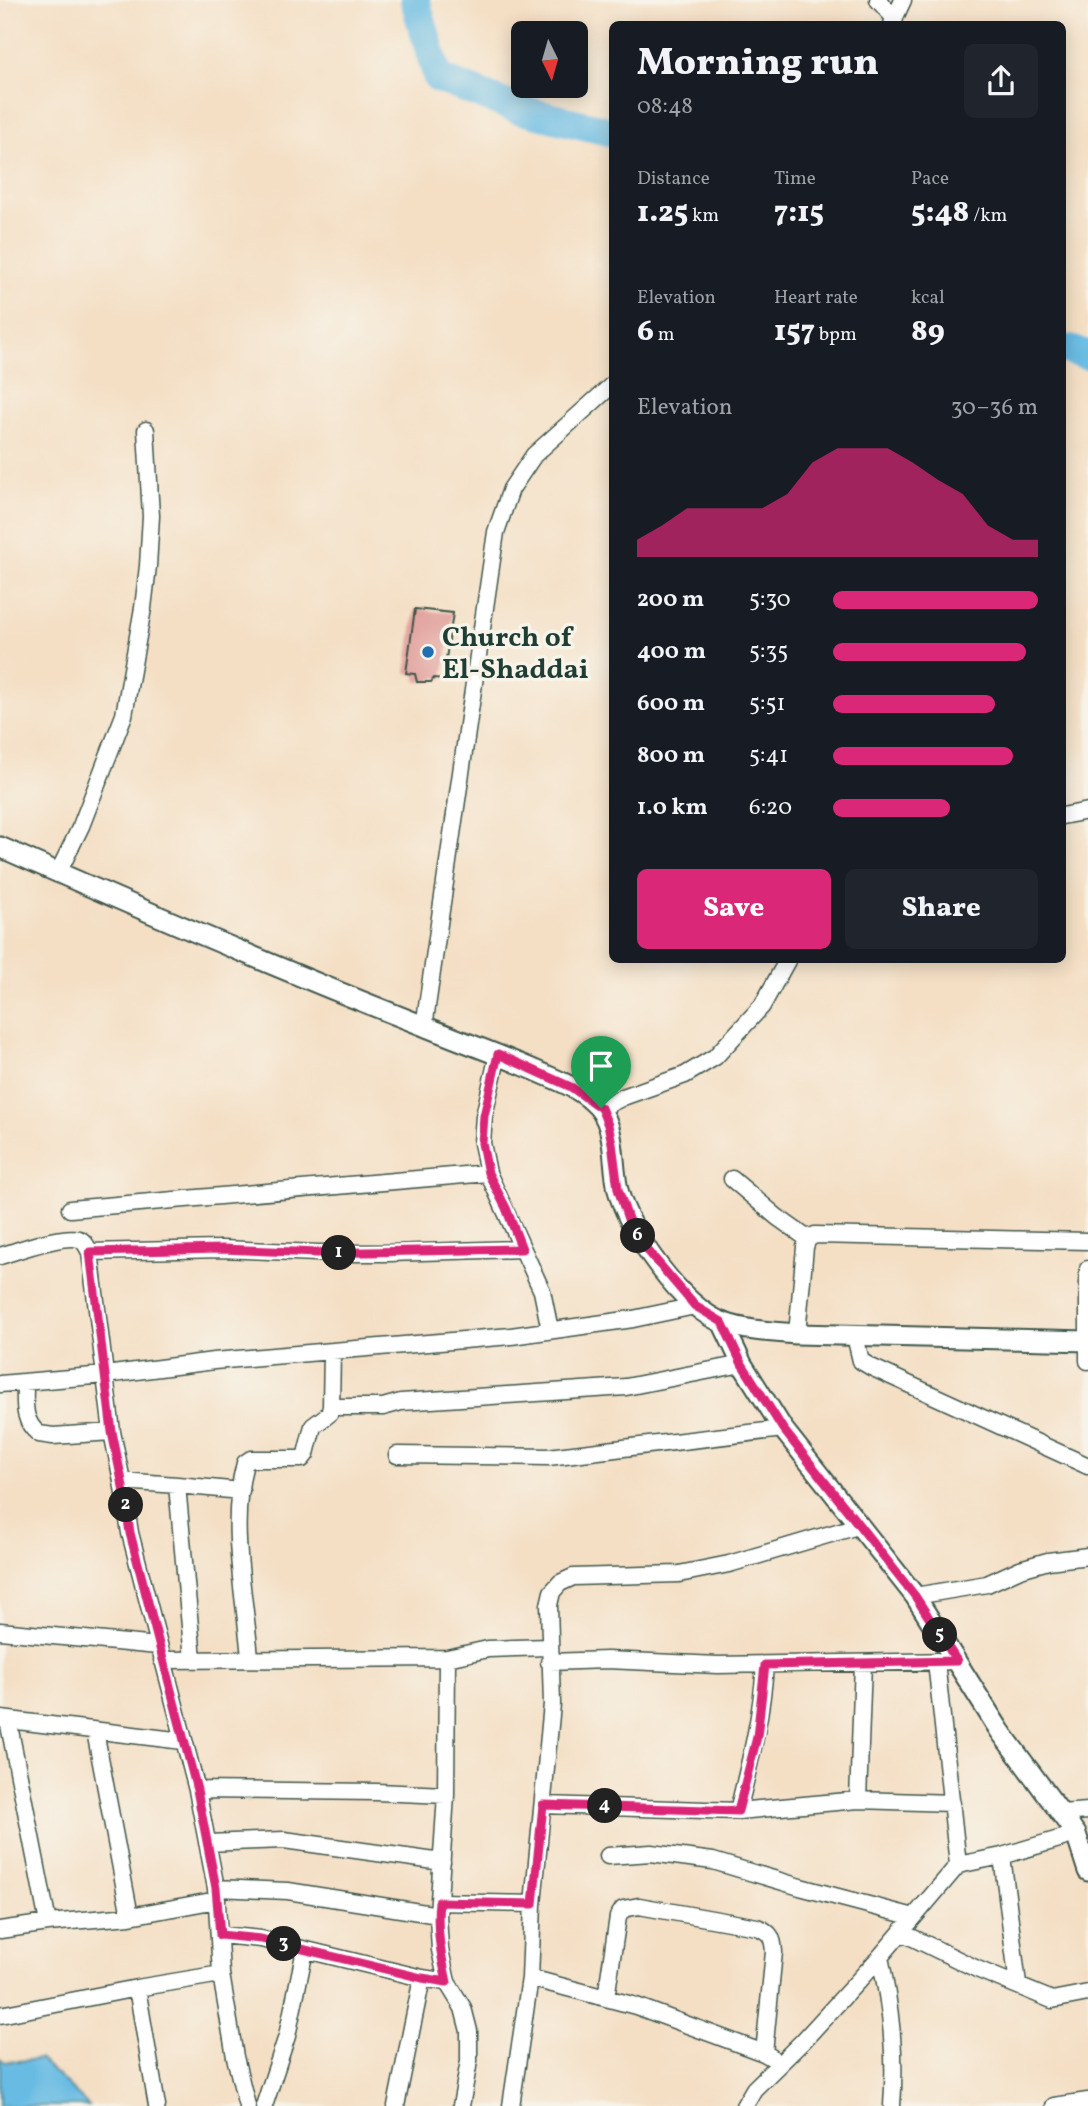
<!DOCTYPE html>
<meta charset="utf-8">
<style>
body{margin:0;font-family:Vollkorn,serif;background:#20242c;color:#f1f3f6;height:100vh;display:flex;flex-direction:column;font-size:26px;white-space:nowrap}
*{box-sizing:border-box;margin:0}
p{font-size:23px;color:#9ea1a6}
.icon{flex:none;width:38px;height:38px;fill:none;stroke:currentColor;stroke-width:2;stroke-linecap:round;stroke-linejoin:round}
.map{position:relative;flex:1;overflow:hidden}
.sheet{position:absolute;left:609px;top:21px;width:457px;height:942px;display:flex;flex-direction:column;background:#171b24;border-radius:10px;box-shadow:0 4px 18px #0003}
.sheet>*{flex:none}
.needle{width:46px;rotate:175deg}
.buttons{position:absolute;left:511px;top:21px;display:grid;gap:14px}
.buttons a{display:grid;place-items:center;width:77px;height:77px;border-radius:10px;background:#171b24;box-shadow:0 4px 18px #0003;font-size:35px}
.pin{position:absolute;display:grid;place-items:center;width:60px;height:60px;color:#fff;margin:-72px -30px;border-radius:50% 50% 50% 0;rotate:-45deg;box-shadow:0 0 7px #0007}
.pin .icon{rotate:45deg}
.km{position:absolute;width:35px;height:35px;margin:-18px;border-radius:50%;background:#222;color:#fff;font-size:19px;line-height:35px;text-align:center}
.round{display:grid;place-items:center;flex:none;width:74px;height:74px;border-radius:10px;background:#20242c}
.overview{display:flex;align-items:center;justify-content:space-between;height:119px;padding:0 28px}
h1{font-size:38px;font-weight:800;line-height:52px}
.stats{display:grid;grid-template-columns:repeat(3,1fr);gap:10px;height:119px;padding:7px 28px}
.stats div{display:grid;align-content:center}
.stats b{font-size:30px;font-weight:800}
.stats small{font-size:19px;font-weight:400}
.stats p{font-size:19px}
.chart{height:196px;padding:14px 28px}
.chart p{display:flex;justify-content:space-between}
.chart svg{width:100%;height:126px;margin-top:7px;fill:#db2777;opacity:.7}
.cta{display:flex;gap:14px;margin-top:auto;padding:14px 28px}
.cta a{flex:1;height:80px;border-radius:10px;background:#db2777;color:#fff;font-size:28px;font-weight:800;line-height:80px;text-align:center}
.cta a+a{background:#20242c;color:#f1f3f6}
ul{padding:0 28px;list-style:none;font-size:23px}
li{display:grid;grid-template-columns:112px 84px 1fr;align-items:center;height:52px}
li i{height:18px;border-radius:9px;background:#db2777}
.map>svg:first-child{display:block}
.water{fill:#67bbe3;stroke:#437c8c;stroke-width:2}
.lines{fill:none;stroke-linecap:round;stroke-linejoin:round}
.river{stroke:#67bbe3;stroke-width:30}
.building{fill:#e09a96}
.minor-casing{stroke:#3f554a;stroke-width:19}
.tertiary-casing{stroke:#3f554a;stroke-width:23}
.minor{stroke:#fff;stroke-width:16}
.tertiary{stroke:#fff;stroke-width:19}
.route-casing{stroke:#fff;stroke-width:14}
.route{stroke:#db2777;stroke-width:9}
.poi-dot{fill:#1f6fb2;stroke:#f7f3e8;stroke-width:2.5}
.labels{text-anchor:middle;stroke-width:7;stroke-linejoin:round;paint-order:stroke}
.poi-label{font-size:28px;font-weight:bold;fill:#1f3d34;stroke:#f7f3e8;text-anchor:start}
</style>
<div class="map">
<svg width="1088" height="2106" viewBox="0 0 1088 2106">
<rect width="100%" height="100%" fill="#f7f3e8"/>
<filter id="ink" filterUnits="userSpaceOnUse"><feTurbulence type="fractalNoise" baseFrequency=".0143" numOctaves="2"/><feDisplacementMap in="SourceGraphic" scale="14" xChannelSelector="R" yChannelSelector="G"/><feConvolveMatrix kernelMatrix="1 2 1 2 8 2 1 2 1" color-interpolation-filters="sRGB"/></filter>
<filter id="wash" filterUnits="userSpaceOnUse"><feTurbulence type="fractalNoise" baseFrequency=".00686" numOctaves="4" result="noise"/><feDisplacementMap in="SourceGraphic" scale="28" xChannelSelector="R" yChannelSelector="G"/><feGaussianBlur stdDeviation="1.57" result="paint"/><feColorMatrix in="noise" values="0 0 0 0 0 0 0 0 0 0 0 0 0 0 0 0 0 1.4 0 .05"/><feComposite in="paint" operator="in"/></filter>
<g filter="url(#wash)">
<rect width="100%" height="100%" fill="#f4dfc5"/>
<!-- water -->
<path class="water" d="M 0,2058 L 5,2062 L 40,2059 L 89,2106 L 0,2106 Z"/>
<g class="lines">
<!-- river -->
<path class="river" d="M 415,0 L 438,78 L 521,110 L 612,132
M 1062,348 L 1088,355"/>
</g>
<g id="blocks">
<!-- building -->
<path class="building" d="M 415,609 L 453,613 L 443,679 L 434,678 L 431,682 L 417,682 L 415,674 L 406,673 Z"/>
</g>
</g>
<g filter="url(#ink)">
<use href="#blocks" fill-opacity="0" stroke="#3f554a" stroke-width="2"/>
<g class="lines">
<!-- minor casing -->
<g class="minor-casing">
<path id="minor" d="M 878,0 L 895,19
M 892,24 L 903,0
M 1062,816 L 1088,811
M 58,873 L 81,826 L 124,715 L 143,608 L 148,566 L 151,516 L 146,430
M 424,1027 L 496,532 L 511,489 L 534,455 L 612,385
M 498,1054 L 484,1116 L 482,1143 L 488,1173 L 542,1291 L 550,1330
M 601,1108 L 623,1097 L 685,1075 L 715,1057 L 762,1006 L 788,959
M 732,1179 L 777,1217 L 808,1239
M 70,1209 L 488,1173
M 90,1252 L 221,1249 L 317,1253 L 389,1253 L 522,1249
M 0,1256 C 17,1251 62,1234 79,1239 C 85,1241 87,1247 90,1252 L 105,1375 L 0,1384
M 1088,1269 L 1088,1361
M 797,1334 L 805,1247 L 808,1239 L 815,1235 L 1088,1241
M 855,1336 L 861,1361 L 871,1367 L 1088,1466
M 25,1383 C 25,1403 22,1421 39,1434 L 53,1436 L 112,1432
M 331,1407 L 383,1407 L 401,1402 L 626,1387 L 742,1364
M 397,1455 L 548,1457 L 783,1429
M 122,1481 L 177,1485
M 915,1596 L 987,1584 L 1020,1569 L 1048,1561 L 1088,1556
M 0,1631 L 158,1646
M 250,1658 C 245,1595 228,1525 245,1463 L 251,1459 L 302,1459 L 306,1454 L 313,1426 L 329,1414 L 331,1407 L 332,1351
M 193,1659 L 177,1485 L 241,1491
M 162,1660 L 447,1658 L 488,1649 L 548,1647
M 936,1661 L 958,1865
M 549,1662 L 607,1660 L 718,1665 L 957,1661
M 1,1719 L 183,1741
M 8,1720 L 48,1923
M 95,1731 L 130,1916
M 197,1790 L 377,1792 L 446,1795 L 438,1915 L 440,1950 L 447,1982 L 463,2008 L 469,2031 L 469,2061 L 461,2106
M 446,1795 L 447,1658
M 858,1800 L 863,1663
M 543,1805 L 738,1811 L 858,1800 L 952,1803
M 738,1811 C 750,1762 762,1715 765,1665
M 1061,1813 L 1088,1811
M 207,1843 L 284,1840 L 442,1862
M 608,1856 L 651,1853 L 713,1861 L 800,1887 L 914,1917
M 1002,1856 L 1018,1985
M 216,1888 L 288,1891 L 438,1915
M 439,1902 L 533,1904
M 0,1930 L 48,1923 L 130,1916 L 217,1900
M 901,1932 L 977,1969 L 1052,2000 L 1088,1993
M 221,1935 L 261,1939 L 422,1978
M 880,1957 C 891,2009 896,2053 892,2106
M 530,1978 L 636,2006 L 764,2053 L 771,2057
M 137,1988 L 157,2106
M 606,1998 L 618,1917 L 623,1909 L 639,1906 L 757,1927 C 771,1932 773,1938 774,1952 L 764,2053
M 0,2015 L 137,1988 L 221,1974
M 247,2106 L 235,2057 L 221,1974 L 216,1888 L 197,1790 L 130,1533 L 122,1481 L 112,1432 L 105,1375 L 214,1361 L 511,1336 L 633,1319 L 695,1306
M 264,2106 L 287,2036 L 305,1950
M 396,2106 L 422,1978 L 447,1982
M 511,2106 L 530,1978 L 533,1904 L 552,1704 L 549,1605 L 552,1592 L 560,1583 L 573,1577 L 679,1574 L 729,1564 L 861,1525
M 744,2106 L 754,2089 L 803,2041 L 880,1957 L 958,1865 L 1002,1856 L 1076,1834
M 1054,2106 L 1088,2101"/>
</g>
<!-- tertiary casing -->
<g class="tertiary-casing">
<path id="tertiary" d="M 0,847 C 140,909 281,970 424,1026 C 463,1042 503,1056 541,1073 C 559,1081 578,1088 592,1101 C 618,1122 611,1160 618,1190 C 628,1231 683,1309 724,1323 C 747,1331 772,1332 797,1334 L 1088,1341
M 722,1322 L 742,1364 L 783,1429 L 915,1596 L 1000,1731 L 1076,1834 L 1088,1871"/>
</g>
<!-- minor -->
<use href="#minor" class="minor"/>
<!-- tertiary -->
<use href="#tertiary" class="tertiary"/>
</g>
</g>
<g class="lines" filter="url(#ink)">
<!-- route casing -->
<g class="route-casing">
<path id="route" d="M 498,1054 L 571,1087 L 601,1108 L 608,1125 L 612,1143 L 618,1189 L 628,1219 L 643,1245 L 695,1306 L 722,1322 L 742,1364 L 783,1429 L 915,1596 L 957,1661 L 765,1665 L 757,1737 L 738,1811 L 543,1805 L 533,1904 L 439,1902 C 436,1929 441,1955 447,1982 L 422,1978 L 261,1939 L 220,1935 L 216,1888 L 197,1790 L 130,1533 L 122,1481 L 112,1432 L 90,1252 L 222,1249 L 317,1253 L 522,1249 L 506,1208 L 488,1173 L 482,1143 L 484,1116 Z"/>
</g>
<!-- route -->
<use href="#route" class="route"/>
</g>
<!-- markers -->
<circle class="poi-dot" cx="428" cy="652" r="7"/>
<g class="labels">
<!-- poi labels -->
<g class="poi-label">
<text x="442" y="646">Church of<tspan x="442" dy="32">El-Shaddai</tspan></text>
</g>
</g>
</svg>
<div class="buttons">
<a><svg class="needle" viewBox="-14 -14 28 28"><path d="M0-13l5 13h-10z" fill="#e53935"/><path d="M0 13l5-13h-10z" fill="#9ea1a6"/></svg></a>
</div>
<div class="pin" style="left:601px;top:1108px;background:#1e9e55"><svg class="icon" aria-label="arrive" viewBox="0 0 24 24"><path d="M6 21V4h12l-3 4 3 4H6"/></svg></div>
<b class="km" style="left:339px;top:1253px">1</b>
<b class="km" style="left:126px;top:1505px">2</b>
<b class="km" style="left:284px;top:1944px">3</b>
<b class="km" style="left:605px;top:1806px">4</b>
<b class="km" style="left:940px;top:1635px">5</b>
<b class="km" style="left:638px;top:1236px">6</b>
<section class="sheet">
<div class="overview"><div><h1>Morning run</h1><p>08:48</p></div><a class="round"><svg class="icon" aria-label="share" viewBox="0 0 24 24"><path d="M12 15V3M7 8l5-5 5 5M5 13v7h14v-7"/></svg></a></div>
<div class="stats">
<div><p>Distance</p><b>1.25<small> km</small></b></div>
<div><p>Time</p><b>7:15</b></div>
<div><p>Pace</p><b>5:48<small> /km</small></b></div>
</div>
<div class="stats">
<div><p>Elevation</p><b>6<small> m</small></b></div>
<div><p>Heart rate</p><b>157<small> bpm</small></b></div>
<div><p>kcal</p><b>89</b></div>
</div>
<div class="chart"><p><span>Elevation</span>30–36 m</p>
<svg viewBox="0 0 160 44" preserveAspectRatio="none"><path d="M0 44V38L10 33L20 27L30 27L40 27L50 27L60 22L70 11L80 6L90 6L100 6L110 11L120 17L130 22L140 33L150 38L160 38V44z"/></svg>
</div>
<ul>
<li><b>200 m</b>5:30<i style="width:100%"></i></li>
<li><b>400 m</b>5:35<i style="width:94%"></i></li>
<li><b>600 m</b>5:51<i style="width:79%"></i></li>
<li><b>800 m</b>5:41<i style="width:88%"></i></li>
<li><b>1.0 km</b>6:20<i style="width:57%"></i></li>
</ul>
<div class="cta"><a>Save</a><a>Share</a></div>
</section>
</div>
